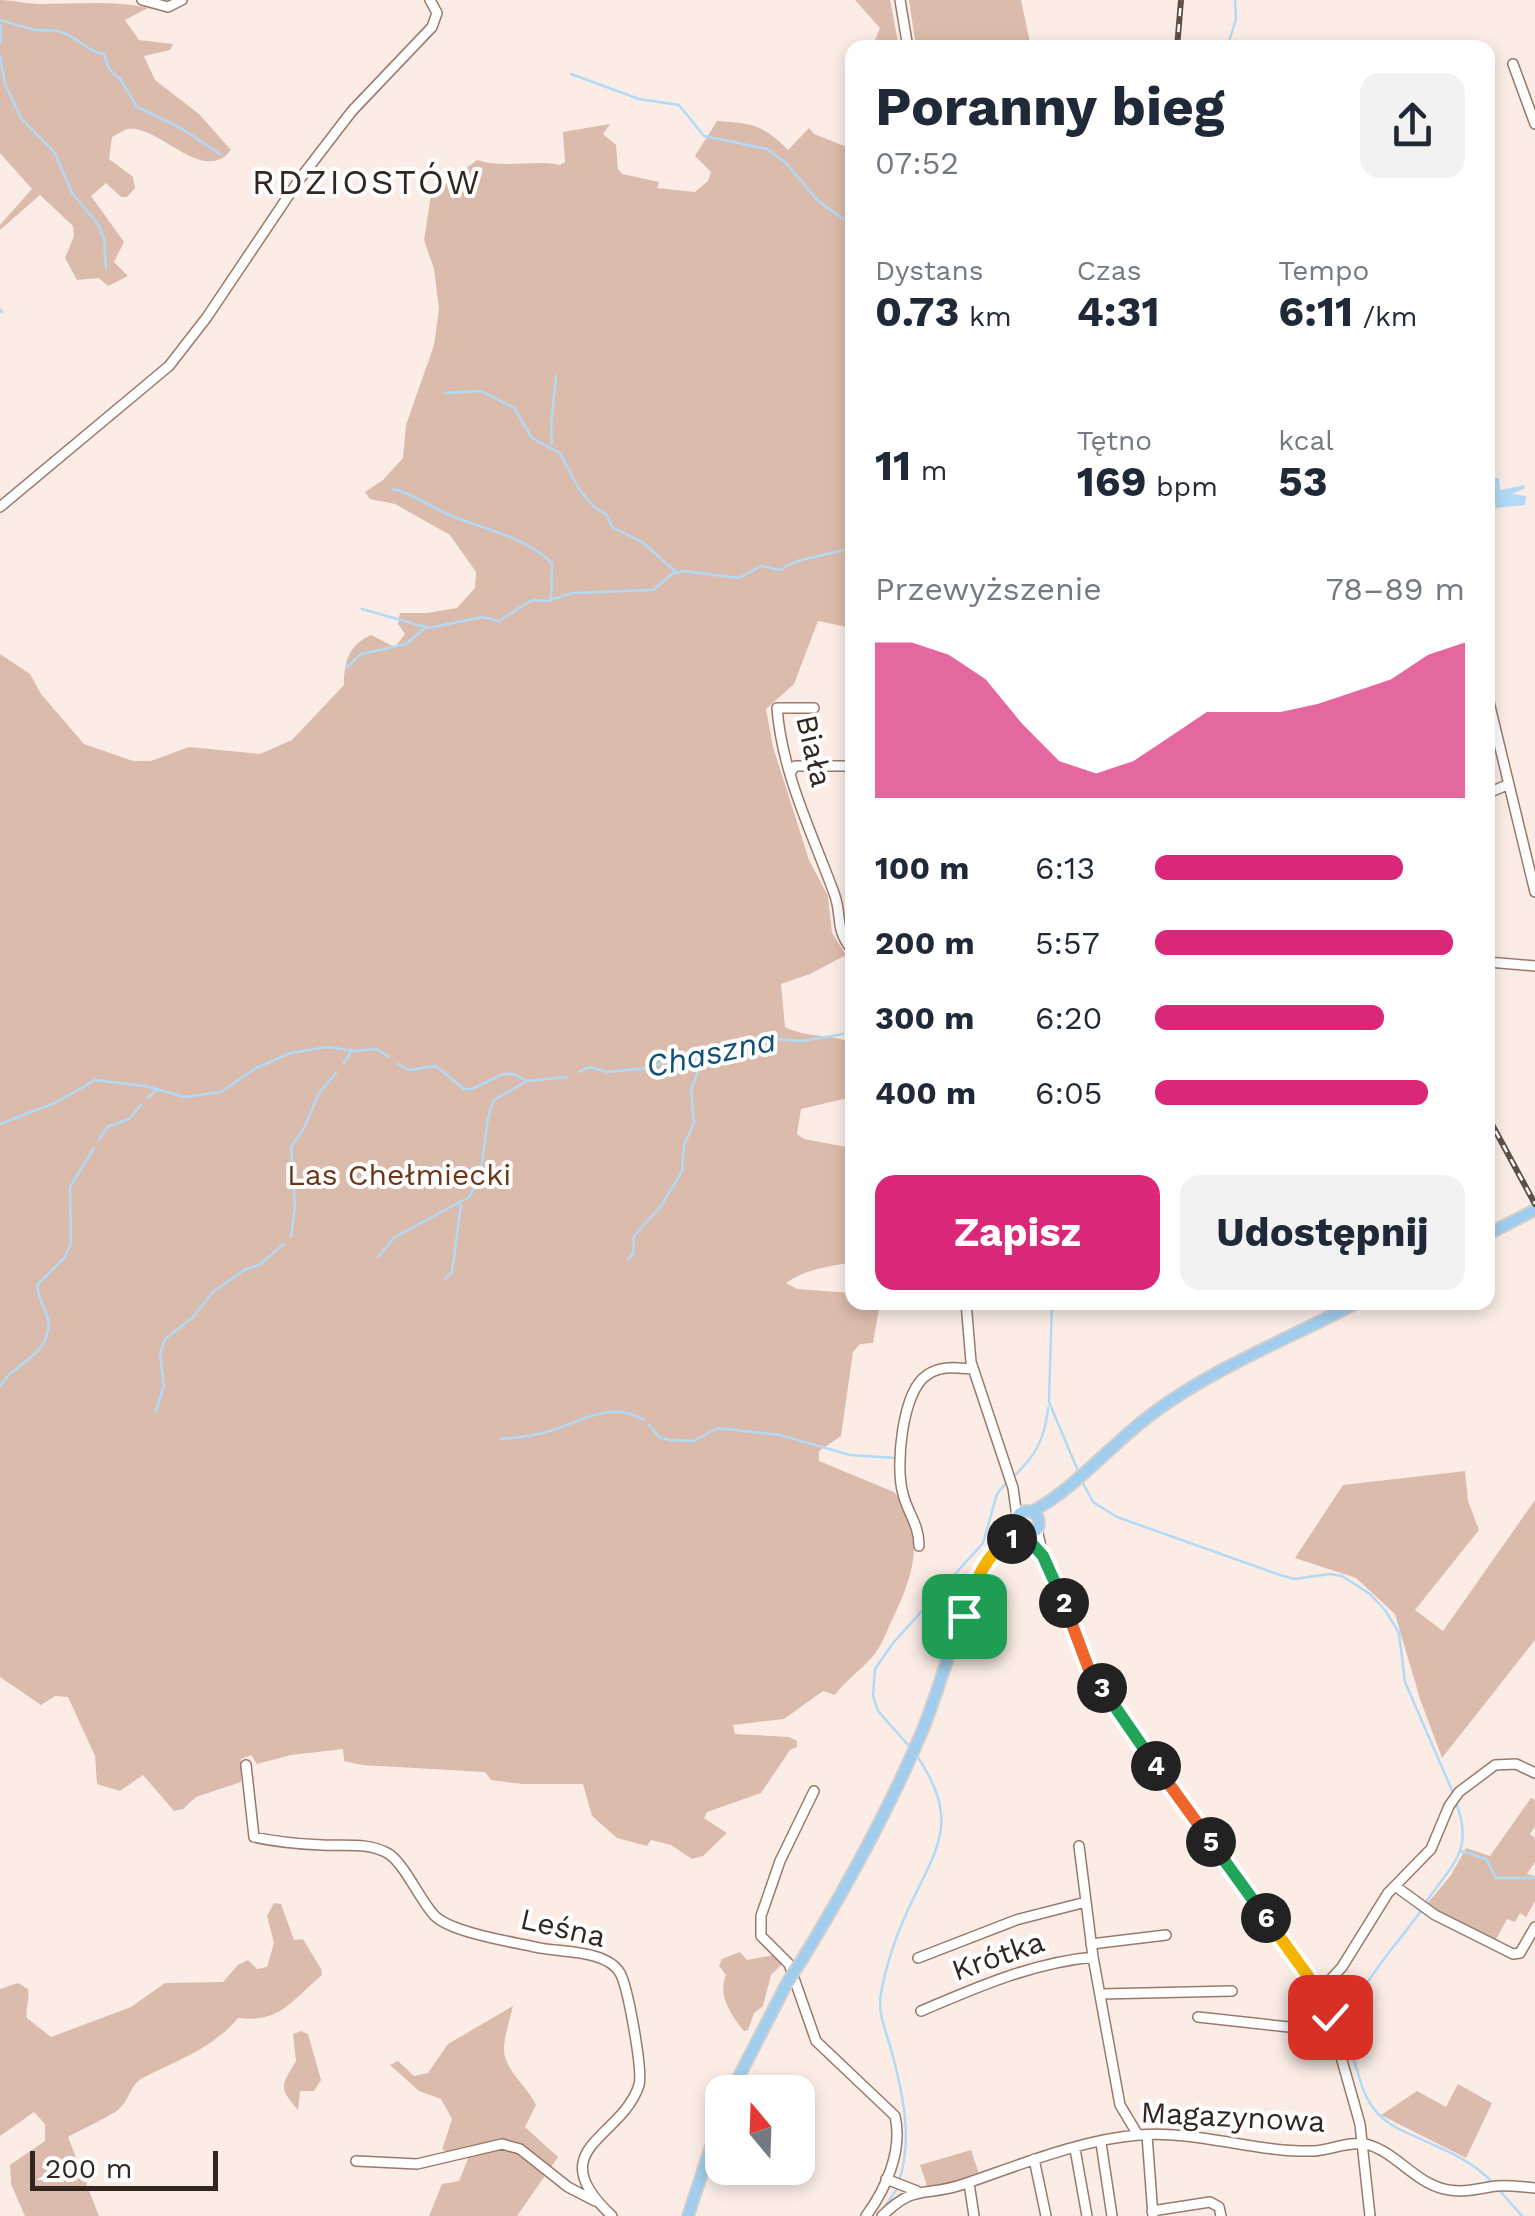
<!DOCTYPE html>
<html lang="pl">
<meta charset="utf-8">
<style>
body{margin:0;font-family:"Work Sans",sans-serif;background:#f2f2f3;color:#1f2937;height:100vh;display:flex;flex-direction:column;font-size:38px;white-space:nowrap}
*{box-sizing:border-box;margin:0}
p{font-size:32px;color:#747a83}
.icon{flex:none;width:55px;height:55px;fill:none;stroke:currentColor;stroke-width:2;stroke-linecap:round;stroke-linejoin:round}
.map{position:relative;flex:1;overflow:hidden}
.drawer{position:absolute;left:845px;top:40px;width:650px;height:1270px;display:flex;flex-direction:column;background:#fff;border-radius:20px;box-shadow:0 5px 15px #0003}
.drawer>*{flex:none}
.needle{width:65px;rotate:341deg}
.controls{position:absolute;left:705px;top:2075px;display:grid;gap:20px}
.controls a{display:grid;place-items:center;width:110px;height:110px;border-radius:20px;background:#fff;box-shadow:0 5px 15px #0003;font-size:50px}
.scale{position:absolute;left:30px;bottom:25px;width:188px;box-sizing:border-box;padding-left:10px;border:5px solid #332620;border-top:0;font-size:28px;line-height:35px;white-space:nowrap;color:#332620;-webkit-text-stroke:8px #fefefe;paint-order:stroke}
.pin{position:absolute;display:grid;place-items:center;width:85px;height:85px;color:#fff;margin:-42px;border-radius:20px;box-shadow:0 5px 15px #0006}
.km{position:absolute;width:50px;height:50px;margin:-25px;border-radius:50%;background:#222;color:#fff;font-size:28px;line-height:50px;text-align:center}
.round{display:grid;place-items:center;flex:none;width:105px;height:105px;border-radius:20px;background:#f2f2f3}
.summary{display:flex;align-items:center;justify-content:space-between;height:170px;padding:0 30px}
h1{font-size:55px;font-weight:700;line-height:75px}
.figures{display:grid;grid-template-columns:repeat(3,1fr);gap:15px;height:170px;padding:10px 30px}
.figures div{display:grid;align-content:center}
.figures b{font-size:42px;font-weight:700}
.figures small{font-size:28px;font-weight:400}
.figures p{font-size:28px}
.chart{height:280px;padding:20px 30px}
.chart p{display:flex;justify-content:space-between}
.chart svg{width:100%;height:180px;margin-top:10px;fill:#db2777;opacity:.7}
.button{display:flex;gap:20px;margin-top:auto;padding:20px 30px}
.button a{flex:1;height:115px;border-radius:20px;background:#db2777;color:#fff;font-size:40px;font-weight:700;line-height:115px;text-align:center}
.button a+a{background:#f2f2f3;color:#1f2937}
ul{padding:0 30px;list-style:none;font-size:32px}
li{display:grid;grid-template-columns:160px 120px 1fr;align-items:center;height:75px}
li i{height:25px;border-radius:12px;background:#db2777}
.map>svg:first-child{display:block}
.green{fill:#dbbbab}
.water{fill:#b2daf7}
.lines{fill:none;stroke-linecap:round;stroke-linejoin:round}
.stream{stroke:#b2daf7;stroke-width:2.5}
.minor-casing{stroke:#997a6a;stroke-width:12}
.major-casing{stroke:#d2cfce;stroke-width:14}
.minor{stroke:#fff;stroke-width:9}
.major{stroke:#a1ceee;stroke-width:10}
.rail-casing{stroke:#5c4f48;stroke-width:6}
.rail{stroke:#fefefe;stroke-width:2.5;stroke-dasharray:8;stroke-linecap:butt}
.major-bridge-casing{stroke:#d2cfce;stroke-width:14;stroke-linecap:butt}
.major-bridge{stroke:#a1ceee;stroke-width:10}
.split-1-casing{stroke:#fff;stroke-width:20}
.split-2-casing{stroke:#fff;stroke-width:20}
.split-3-casing{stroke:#fff;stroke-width:20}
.split-4-casing{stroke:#fff;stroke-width:20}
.split-5-casing{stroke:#fff;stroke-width:20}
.split-6-casing{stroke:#fff;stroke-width:20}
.split-7-casing{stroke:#fff;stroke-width:20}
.split-8-casing{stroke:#fff;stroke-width:20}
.split-1{stroke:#f5b400;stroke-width:12}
.split-2{stroke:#22a559;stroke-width:12}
.split-3{stroke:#f0652b;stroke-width:12}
.split-4{stroke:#22a559;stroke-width:12}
.split-5{stroke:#f0652b;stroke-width:12}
.split-6{stroke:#22a559;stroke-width:12}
.split-7{stroke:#f5b400;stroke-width:12}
.split-8{stroke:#f5b400;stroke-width:12}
.labels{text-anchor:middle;stroke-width:8;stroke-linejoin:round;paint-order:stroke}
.street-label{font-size:30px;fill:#332620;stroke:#fefefe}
.park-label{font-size:30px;fill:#6b3516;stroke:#fefefe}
.water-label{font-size:32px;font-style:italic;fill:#0e5177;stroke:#fefefe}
.quarter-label{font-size:35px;letter-spacing:2.5px;fill:#332620;stroke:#fefefe}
</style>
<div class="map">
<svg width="1535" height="2216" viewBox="0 0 1535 2216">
<rect width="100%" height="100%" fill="#fbede6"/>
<!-- green -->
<path class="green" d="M 0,0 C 14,0 27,4 39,4 C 77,4 113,0 148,8 L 125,20 L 139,40 L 173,44 L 170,50 L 144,56 L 155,80 L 199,114 L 231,150 C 203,186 159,124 127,129 C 124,130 114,136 112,137 L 109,159 L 133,177 L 135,188 L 127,197 L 121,197 L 106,183 L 91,196 L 124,242 L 114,262 L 128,276 L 108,286 L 99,278 L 77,280 L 65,258 L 74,236 L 73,226 L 40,195 L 0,230 L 0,225 L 32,189 L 0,153 Z
M 855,0 L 890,0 L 899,47 L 872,47 L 880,28 Z
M 909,0 L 1021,0 L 1031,47 L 916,47 Z
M 717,121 C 752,123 764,125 788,150 L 809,128 L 814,134 L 852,149 L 852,628 L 818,621 L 794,684 L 766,709 L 773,747 L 809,860 L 828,896 L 832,933 L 846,955 L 810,974 L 781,984 L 785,1027 C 809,1039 830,1033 852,1043 L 852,1097 L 801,1109 L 797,1134 L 804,1139 L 852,1148 L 852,1262 C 829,1267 805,1269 786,1283 L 797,1289 L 852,1293 L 852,1302 L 880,1303 L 873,1343 L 860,1344 L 853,1352 L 841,1436 L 819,1451 L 819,1461 L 894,1492 C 928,1535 913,1577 891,1622 C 886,1633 881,1647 873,1656 C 861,1670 846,1680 835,1695 L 823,1691 L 784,1719 L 733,1725 L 735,1734 L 789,1737 L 797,1741 L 797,1747 L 790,1750 L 761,1793 L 707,1812 L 704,1818 L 727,1833 L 703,1856 L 692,1859 L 671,1845 L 651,1840 L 647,1846 L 617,1838 L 592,1816 L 583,1784 L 523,1784 L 491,1780 L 485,1772 L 362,1765 L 344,1761 L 343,1749 L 291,1755 L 257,1764 L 251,1755 L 241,1759 L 241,1782 L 196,1797 L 183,1809 L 174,1811 L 143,1775 L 120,1791 L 97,1784 L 95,1756 L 68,1697 L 55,1696 L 41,1705 L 0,1677 L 0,654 L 30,674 L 41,694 L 84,744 L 133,761 L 151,761 L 189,747 L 260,754 L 292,740 L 344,685 C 344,663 348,645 371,635 L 395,647 L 405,634 L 398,624 L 400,613 L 427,613 L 457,608 L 475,588 L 476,572 L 450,535 L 395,504 L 370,499 L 365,492 L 383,480 L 403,458 L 406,425 L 434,345 L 439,309 L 434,269 L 424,240 L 431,195 L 477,160 C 506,169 532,159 560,165 L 565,162 L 563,132 L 610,124 L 603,134 L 616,145 L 618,169 L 622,174 L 659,182 L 657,188 L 695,192 L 708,181 L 711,172 L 695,156 Z
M 1465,1471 L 1468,1501 L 1479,1530 L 1415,1610 L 1443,1631 L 1535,1500 L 1535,1640 L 1442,1758 L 1420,1699 L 1395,1614 L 1356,1578 L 1295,1558 L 1343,1485 Z
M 1531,1798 L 1535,1800 L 1535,1826 L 1530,1834 L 1535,1838 L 1535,1862 L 1527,1874 L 1535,1876 L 1535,1901 L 1526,1917 L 1520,1913 L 1515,1922 L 1507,1919 L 1494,1943 L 1426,1905 L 1451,1875 L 1466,1848 L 1490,1856 Z
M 274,1903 L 281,1904 L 294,1940 L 303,1939 L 321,1969 L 322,1975 C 292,2000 281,2023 238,2018 C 213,2049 176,2060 141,2079 C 130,2087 130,2097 121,2107 C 114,2115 80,2130 68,2137 L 99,2216 L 25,2216 L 11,2184 L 10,2165 L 45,2141 L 45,2124 L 34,2112 L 0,2136 L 0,1989 L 18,1983 L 28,1989 C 30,2000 25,2007 27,2018 L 51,2037 L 131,2007 L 165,1983 L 223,1982 L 238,1965 L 248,1960 L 257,1969 L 267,1967 L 274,1943 L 267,1916 Z
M 740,1952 L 747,1960 L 774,1955 L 782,1964 L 771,1975 L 763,2006 L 754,2013 L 748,2030 L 744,2031 C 731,2015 717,1995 726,1975 L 719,1966 L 722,1959 Z
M 513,2006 C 510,2019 505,2034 504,2047 C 502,2068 528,2087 536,2105 L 525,2127 L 558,2157 L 517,2216 L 429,2216 L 442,2184 L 459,2181 L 469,2156 L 442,2150 L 452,2119 L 441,2099 L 419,2091 L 390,2065 L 398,2061 L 414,2076 L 428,2073 L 448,2044 Z
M 301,2031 L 308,2034 L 321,2080 L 314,2091 L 300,2091 L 298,2110 C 278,2087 281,2086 296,2061 L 293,2034 Z
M 1458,2084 L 1492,2103 L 1466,2158 L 1381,2115 L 1417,2091 L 1446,2107 Z
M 971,2150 L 979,2174 L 933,2189 L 927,2186 L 920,2165 Z"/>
<!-- water -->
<path class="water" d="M 1495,478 L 1499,478 L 1500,490 L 1525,485 L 1524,489 L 1512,494 L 1526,496 L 1525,505 L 1496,508 L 1490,495 Z"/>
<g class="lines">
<!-- stream -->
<path class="stream" d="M 0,20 C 3,21 34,30 37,30 C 46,31 53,29 61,32 C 78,37 86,51 104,54 L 109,69 L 121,80 L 137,107 L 179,127 L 220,154
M 0,44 L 1,26
M 1227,48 L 1236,19 L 1235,0
M 0,56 L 5,84 L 21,118 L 55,153 L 72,193 L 98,224 L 104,238 L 106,268
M 571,74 L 639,99 L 679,105 L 704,136 L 767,149 L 786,163 L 818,201 L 852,225
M 0,309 L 2,312
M 445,393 L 481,391 L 514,408 L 532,438 L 560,453 L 579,489 L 595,508 L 607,515 L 612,527 L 642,542 L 675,571
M 552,444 L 551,424 L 556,376
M 393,489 C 416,494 431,508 452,516 C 487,530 525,537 552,563 L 551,598
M 362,609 L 429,628 L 482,617 L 499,621 L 532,600 L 548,601 L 572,593 L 653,590 L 672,574 L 683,571 L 739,578 L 761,566 L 780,570 L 797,561 L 852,548
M 346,668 L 361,654 L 406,644 L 426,627
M 344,1063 L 351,1052
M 398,1064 L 409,1070 L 436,1066 L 464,1089 L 472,1089 L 503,1074 L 514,1074 L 527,1081 L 567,1077
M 579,1072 L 589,1067 L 608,1072 L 648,1068 L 671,1060 L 739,1048 L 762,1038 L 801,1041 L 843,1034
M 148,1098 L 157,1089
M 0,1124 L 57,1102 L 95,1080 L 145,1086 L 184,1097 L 221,1092 L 256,1068 L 290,1053 L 328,1047 L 353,1051 L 377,1049 L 389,1057
M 99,1140 L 107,1127 L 129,1119 L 141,1105
M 291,1237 L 295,1208 L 291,1147 L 304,1128 L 319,1093 L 336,1073
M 378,1257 L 395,1237 L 469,1197 C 490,1167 480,1131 494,1100 L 527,1081
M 628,1259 L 633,1254 L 634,1236 L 661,1206 L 682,1171 L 684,1145 L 694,1123 L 691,1091 L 699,1068
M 445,1279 L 452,1272 L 461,1205
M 0,1386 C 13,1364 42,1359 48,1331 C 52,1314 36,1301 38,1284 L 65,1257 L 71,1243 L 70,1187 L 94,1148
M 1049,1400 L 1052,1302
M 1049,1402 L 1078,1471
M 156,1411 L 164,1386 L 160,1355 L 165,1339 L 193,1317 L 213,1292 L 244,1270 L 259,1265 L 284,1244
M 649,1425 L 660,1438 L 671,1440 L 694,1441 L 718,1428 L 780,1435 L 850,1455 L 896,1458
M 501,1439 C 517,1438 534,1436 550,1431 C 583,1421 610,1400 644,1420
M 1012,1478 C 1035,1457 1045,1439 1048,1408
M 1083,1483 L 1093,1502 L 1117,1517 L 1280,1575 L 1294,1579 L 1330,1574 L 1342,1576 L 1370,1594 L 1385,1610 L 1399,1633 L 1405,1682 L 1454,1795
M 909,1746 L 878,1711 L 873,1696 L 875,1669 L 893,1643 L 983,1543 L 997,1494 L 1006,1483
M 1461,1851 L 1486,1859 L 1496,1878 L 1535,1878
M 1426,1902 C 1451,1865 1475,1851 1456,1803
M 1422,1909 C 1399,1944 1348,1992 1349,2035 C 1349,2048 1354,2061 1358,2073 C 1364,2097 1374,2116 1397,2128 C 1430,2145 1465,2154 1491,2181
M 899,2181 C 913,2140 903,2094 892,2053 C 887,2033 877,2014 881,1993 C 886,1965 895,1938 907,1912 C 935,1850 963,1823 917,1756
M 1500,2191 L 1522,2216
M 878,2216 L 897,2189"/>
<!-- minor casing -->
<g class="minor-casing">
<path id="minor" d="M 142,0 L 168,7 L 182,0
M 900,0 L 908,48
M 1513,64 L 1535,124
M 0,507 L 169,366 L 207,317 L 299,180 L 352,111 L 432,27 L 437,13 L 430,0
M 1488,698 L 1535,892
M 814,708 L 777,708 C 782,773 812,833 834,893 C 843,917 834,928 852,950
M 791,772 L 795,766 L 852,766
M 1488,793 L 1507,785
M 1488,962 L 1535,966
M 966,1302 L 971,1362 L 1013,1488 L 1017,1517
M 1037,1529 L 1043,1556 L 1088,1667 L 1326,2004 L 1360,2124 L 1370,2216
M 1025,1535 L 1039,1551
M 919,1546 C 919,1524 908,1514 903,1494 C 895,1467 902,1391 927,1375 C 941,1365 956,1368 973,1369
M 246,1765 L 254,1837 C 276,1842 299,1844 322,1845 C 344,1846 369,1842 389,1854 C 405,1865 420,1900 434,1915 C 449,1932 512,1942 535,1947 C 559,1953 606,1949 620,1973 C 628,1987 643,2071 639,2085 C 622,2139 539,2148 612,2216
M 814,1791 L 780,1861 L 761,1916 L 761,1936 L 789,1964 L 816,2041 L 895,2116 C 903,2150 886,2189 866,2216
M 1079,1846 L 1093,1957 L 1120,2105 L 1138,2135
M 1395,1886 L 1435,1915 L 1513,1954 L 1520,1953 L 1535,1927
M 1091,1944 L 1166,1935
M 918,1958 L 1016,1920 L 1086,1902
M 1319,1992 L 1342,1967 L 1388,1893 L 1431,1849 L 1449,1806 L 1459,1792 L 1495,1765 L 1516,1764 L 1535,1773
M 1101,1994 L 1232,1991
M 921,2011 C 977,1987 1032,1963 1093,1957
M 1198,2017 L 1289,2027 L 1331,2020
M 1147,2135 L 1153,2216
M 1101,2143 L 1112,2216
M 1075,2149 L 1087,2216
M 1034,2159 L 1046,2216
M 356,2161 L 417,2164 L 502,2144 L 520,2149 L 568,2187 L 595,2201
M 886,2179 L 917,2191
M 969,2183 L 974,2216
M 1152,2211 L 1210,2202 L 1219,2207 L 1221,2216
M 882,2216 C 917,2182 924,2198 964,2184 C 1017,2166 1082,2139 1139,2135 C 1198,2130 1256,2153 1314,2151 C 1330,2150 1350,2141 1366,2144 C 1396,2152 1413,2181 1444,2189 C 1463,2194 1479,2188 1497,2186 C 1510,2185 1522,2187 1535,2188"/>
</g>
<!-- major casing -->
<g class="major-casing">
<path id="major" d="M 1488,1234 L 1535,1210
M1015 1523a12 12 0 1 1 24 0a12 12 0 1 1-24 0Z
M 1031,1512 C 1073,1491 1115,1440 1156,1411 C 1217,1366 1291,1338 1358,1302
M 803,1958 C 847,1886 888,1811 921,1734 C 950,1664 963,1582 1016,1526
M 731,2092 L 787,1983
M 688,2216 L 722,2113"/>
</g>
<!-- minor -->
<use href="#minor" class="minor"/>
<!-- major -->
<use href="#major" class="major"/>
<!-- rail casing -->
<g class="rail-casing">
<path id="rail" d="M 1177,48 L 1181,0
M 1488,1117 L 1535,1204"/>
</g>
<!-- rail -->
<use href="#rail" class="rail"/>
<!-- major-bridge casing -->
<g class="major-bridge-casing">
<path id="major-bridge" d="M 787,1983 L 803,1958"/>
</g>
<!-- major-bridge -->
<use href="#major-bridge" class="major-bridge"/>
</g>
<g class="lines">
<!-- split-1 casing -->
<g class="split-1-casing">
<path id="split-1" d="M 964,1616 C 974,1587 983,1554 1012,1539"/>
</g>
<!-- split-2 casing -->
<g class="split-2-casing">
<path id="split-2" d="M 1012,1539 L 1024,1535 L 1043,1556 L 1064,1603"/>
</g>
<!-- split-3 casing -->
<g class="split-3-casing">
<path id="split-3" d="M 1064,1603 L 1088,1667 L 1102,1688"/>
</g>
<!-- split-4 casing -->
<g class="split-4-casing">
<path id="split-4" d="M 1102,1688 L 1156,1766"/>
</g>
<!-- split-5 casing -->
<g class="split-5-casing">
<path id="split-5" d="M 1156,1766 L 1211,1842"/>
</g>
<!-- split-6 casing -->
<g class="split-6-casing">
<path id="split-6" d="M 1211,1842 L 1266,1918"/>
</g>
<!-- split-7 casing -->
<g class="split-7-casing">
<path id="split-7" d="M 1266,1918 L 1321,1994"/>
</g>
<!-- split-8 casing -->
<g class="split-8-casing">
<path id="split-8" d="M 1321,1994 L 1330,2017"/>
</g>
<!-- split-1 -->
<use href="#split-1" class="split-1"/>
<!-- split-2 -->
<use href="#split-2" class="split-2"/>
<!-- split-3 -->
<use href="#split-3" class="split-3"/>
<!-- split-4 -->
<use href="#split-4" class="split-4"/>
<!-- split-5 -->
<use href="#split-5" class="split-5"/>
<!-- split-6 -->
<use href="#split-6" class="split-6"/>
<!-- split-7 -->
<use href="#split-7" class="split-7"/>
<!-- split-8 -->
<use href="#split-8" class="split-8"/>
</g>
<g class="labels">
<!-- street labels -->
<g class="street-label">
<text transform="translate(814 751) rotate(77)" y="10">Biała</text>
<text transform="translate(563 1928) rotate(13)" y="10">Leśna</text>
<text transform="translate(998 1956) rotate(-19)" y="10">Krótka</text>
<text transform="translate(1233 2117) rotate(3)" y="10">Magazynowa</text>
</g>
<!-- park labels -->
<g class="park-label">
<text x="399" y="1185">Las Chełmiecki</text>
</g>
<!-- water labels -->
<g class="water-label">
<text transform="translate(711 1053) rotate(-12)" y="11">Chaszna</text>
</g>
<!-- quarter labels -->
<g class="quarter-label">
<text x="367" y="194">RDZIOSTÓW</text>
</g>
</g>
</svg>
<div class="controls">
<a><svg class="needle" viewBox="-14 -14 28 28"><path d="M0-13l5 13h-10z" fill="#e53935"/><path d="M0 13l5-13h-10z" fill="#747a83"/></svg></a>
</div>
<div class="scale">200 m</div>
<div class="pin" style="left:964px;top:1616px;background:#1e9e55"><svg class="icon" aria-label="arrive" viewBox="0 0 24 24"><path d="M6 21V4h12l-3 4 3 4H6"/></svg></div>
<div class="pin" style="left:1330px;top:2017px;background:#d93025"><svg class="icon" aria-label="check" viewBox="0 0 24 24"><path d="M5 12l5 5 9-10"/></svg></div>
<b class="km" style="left:1012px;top:1539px">1</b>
<b class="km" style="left:1064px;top:1603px">2</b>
<b class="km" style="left:1102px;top:1688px">3</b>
<b class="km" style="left:1156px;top:1766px">4</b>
<b class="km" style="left:1211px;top:1842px">5</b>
<b class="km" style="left:1266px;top:1918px">6</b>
<section class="drawer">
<div class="summary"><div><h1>Poranny bieg</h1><p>07:52</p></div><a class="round"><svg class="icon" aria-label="share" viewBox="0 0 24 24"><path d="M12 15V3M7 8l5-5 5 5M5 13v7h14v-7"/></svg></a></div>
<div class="figures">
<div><p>Dystans</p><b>0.73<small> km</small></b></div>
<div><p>Czas</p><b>4:31</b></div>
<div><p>Tempo</p><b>6:11<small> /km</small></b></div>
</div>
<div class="figures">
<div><b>11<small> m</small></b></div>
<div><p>Tętno</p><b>169<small> bpm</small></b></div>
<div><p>kcal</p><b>53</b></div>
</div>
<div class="chart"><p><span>Przewyższenie</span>78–89 m</p>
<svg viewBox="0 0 160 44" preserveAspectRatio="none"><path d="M0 44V6L10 6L20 9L30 15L40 26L50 35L60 38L70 35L80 29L90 23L100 23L110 23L120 21L130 18L140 15L150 9L160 6V44z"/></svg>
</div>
<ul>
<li><b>100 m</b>6:13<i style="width:80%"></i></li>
<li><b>200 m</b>5:57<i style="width:96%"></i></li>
<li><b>300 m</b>6:20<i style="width:74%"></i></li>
<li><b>400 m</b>6:05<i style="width:88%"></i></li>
</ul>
<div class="button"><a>Zapisz</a><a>Udostępnij</a></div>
</section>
</div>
